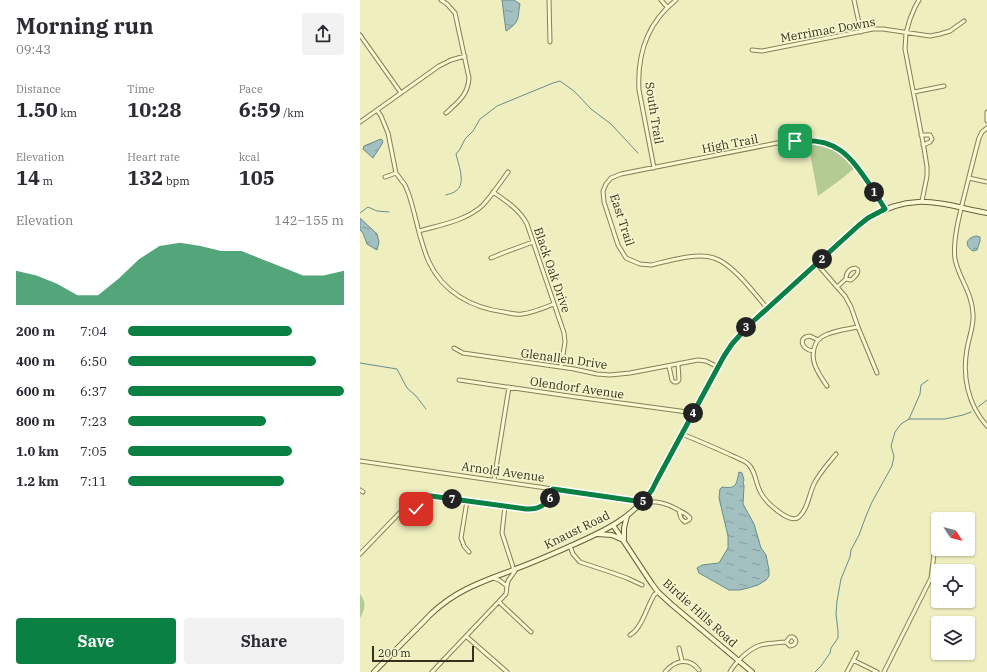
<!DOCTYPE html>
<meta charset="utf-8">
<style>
body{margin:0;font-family:"IBM Plex Serif",serif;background:#f2f2f3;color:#2b2b33;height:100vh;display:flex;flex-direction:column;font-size:15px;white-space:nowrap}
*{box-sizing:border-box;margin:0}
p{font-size:13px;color:#7c7c81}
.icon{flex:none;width:22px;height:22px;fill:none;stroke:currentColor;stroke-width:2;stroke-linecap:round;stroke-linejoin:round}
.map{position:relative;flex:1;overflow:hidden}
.side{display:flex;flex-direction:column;background:#fff;width:360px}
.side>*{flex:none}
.needle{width:26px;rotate:126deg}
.fabs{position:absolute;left:571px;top:512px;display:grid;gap:8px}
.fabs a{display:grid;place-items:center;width:44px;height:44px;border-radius:4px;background:#fff;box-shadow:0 1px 3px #0004;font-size:20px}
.scale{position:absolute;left:12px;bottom:10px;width:102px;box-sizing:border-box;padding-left:4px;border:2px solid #36311c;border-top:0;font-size:11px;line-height:14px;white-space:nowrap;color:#36311c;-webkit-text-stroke:3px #f5f6ce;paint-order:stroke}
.pin{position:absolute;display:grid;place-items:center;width:34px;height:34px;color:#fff;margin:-17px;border-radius:8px;box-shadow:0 2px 6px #0006}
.km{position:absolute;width:20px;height:20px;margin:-10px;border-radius:50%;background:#222;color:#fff;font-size:11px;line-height:20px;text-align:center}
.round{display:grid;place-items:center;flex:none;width:42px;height:42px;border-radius:4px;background:#f2f2f3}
.head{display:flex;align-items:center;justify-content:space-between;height:68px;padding:0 16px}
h1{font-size:22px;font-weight:700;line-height:30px}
.metrics{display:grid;grid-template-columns:repeat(3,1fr);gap:6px;height:68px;padding:4px 16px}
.metrics div{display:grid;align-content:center}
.metrics b{font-size:20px;font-weight:700}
.metrics small{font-size:11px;font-weight:400}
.metrics p{font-size:11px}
.chart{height:112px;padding:8px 16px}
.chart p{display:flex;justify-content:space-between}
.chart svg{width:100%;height:72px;margin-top:4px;fill:#0b8043;opacity:.7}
.primary-button{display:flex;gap:8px;margin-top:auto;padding:8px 16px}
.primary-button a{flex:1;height:46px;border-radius:4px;background:#0b8043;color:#fff;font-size:16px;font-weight:700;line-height:46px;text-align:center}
.primary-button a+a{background:#f2f2f3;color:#2b2b33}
ul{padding:0 16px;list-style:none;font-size:13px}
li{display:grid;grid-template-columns:64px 48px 1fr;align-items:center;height:30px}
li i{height:10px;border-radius:5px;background:#0b8043}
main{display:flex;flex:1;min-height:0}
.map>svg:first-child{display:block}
.garden{fill:#b4cc93}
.water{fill:url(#water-ripples);stroke:#698c8e}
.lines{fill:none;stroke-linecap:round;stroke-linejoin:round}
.stream{stroke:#698c8e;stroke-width:1}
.street-casing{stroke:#877f57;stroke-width:5}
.secondary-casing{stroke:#69603a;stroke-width:6}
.street{stroke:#f9f9d2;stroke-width:3}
.secondary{stroke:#f9f9d2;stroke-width:4}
.route-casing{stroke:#fff;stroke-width:8}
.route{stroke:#0b8043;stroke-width:5}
.labels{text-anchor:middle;stroke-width:3.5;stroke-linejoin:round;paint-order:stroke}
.street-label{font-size:12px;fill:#36311c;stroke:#f5f6ce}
</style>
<main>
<section class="side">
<div class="head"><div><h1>Morning run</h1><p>09:43</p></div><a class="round"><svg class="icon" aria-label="share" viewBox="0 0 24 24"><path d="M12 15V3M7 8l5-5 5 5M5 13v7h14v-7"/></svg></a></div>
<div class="metrics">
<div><p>Distance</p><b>1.50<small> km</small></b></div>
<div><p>Time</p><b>10:28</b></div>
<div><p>Pace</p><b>6:59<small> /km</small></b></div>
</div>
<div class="metrics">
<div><p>Elevation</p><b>14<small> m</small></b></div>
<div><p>Heart rate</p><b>132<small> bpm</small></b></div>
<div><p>kcal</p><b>105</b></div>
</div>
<div class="chart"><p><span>Elevation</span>142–155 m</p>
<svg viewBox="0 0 160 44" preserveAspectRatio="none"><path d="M0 44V23L10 26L20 31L30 38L40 38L50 28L60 16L70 8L80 6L90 8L100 11L110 11L120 16L130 21L140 26L150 26L160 23V44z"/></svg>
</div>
<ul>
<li><b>200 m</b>7:04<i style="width:76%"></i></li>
<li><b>400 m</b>6:50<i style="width:87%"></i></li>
<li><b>600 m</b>6:37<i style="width:100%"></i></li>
<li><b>800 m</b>7:23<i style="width:64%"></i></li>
<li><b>1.0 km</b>7:05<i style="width:76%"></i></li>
<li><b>1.2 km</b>7:11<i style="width:72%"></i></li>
</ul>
<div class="primary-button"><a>Save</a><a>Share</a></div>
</section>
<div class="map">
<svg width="627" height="672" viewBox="0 0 627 672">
<defs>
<pattern id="water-ripples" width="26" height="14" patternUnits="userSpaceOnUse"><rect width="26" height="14" fill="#a2c0c0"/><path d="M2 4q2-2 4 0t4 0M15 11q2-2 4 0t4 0" fill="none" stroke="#859d9b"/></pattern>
</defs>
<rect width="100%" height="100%" fill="#eeeebf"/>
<!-- garden -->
<path class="garden" d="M 453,141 L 479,150 L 496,167 L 480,180 L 458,196 L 449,148 L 449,142 Z
M 0,594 C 7,602 5,609 0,618 Z"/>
<!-- water -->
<path class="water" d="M 142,0 L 154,0 L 160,4 C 157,19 161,21 146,31 Z
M 21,139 L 23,141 L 22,144 L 13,158 L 3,149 L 4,146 Z
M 0,218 L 17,234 L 19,242 L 17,250 L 7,244 L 3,233 L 0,230 Z
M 617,236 L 620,237 L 620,241 L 617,250 L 613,251 C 603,245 607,237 617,236 Z
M 379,472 L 382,473 L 384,480 L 383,482 L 384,486 L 383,504 L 394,524 L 401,548 L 406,555 L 409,570 L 409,576 L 406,580 L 398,585 L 388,588 L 380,590 L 369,590 L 339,573 L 337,568 L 342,565 L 359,563 L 368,548 L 368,536 L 359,498 L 360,489 L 362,487 C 377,489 376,485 379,472 Z"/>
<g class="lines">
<!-- stream -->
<path class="stream" d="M 86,195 C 89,194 94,193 97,190 C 106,183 98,163 96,154 L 100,149 L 105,139 L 113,131 L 120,119 L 128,113 L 137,106 L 193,83 L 200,81 L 214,91 L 231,109 L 251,124 L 278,153
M 0,213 L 8,207 L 17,211 L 29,212
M 0,363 L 37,369 L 47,388 L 56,396 L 66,409
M 618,407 L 627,400
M 549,419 L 560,394 L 561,385 L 568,380
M 455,672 L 461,666 L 470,653 L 471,648 L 478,638 L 478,631 L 476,614 L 477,601 L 481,579 L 490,557 L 491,550 L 499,535 L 506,516 L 512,502 L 532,466 L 534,456 L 531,446 L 535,432 L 541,424 L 549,419 L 585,419 L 603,415 L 611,412"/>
<!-- street casing -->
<g class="street-casing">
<path id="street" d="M 81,0 L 87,4 L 95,13 L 109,78 C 108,95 98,102 86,113
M 189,0 L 190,42
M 301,0 L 307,7
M 494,0 L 501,32
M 559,0 L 555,7 L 550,19 L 546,33 L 545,49 L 564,148 L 567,167 L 567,176 L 562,201
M 0,35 L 41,93
M 392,50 L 402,51 L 513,29 L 523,29 L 570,36 L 580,34 L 590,31 L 604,21
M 554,92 L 584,86
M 17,110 L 21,116 L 28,133 L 36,173 L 45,185 L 48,192 C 53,206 56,221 60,236 C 63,245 65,254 69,262 C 83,292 112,308 144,312 C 149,313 156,315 162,314 C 172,313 184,308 194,304
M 627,112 L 627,121
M 0,122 L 17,110 L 79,66 L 91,60 L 105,56
M 627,128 L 622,132 L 619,138 C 615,153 611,169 607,185 C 602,205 592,239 595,259 C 599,279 612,292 613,314 C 614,326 609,337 607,349 C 602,376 608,405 627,426
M 561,135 L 570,135 L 572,139 L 570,142 L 563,145
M 294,168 L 279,90 C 277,55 287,23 316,0
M 25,177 L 36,173
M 609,178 L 627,182
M 133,192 C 146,201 160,210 167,224 L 204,333 L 205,342 L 201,367
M 59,231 C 80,225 106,221 123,205 C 132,195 140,183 148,172
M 131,258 L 143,253 L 173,242
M 457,264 L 477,287 L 485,296 L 491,307 L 498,327 L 517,373
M 477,287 L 486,279 C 486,263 509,266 491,280 L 486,279
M 407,308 C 394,293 373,264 354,258 C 337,252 308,261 291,265 L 280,264 L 266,258 L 258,245 L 244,202 L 243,191 L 246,184 L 251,178 L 261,174 L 417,143 C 429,142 440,139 452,140 C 482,142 497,165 512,189 C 516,196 521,202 525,209
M 94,348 L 103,353 L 214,369 L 237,374 L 250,375 L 270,373 L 338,360 L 346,361 L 358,367
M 453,351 C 442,350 437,337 450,336 L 458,340
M 309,366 L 312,380 L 314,382 L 317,382 L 319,380 L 318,364
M 99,380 L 216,397 L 320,411 L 326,412 L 333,415
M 467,386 C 458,373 448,359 456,343 C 459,338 462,336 468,334 C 477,330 488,329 498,327
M 322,434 C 339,441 356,448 373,456 C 377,458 383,460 387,463 C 396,470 395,483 401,493 C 405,501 429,525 439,517 C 448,509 449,494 454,484 C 460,472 468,464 476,454
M 0,461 L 283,502 C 298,501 307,503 320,511 C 324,513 327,514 330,518 L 329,520 L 325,522 C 320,519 320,515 319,510
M 134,480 L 149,387
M 0,490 L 3,492
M 52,500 L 58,512 L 62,513 L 65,511 L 66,509 L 64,496
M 107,501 L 101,538 L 104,546 L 109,552
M 145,506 L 142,533 L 154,570
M 210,546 L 213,554 L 220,562 L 253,573 L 267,578 L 282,585
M 0,554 L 52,500 L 58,496 L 71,496 L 171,510 C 184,507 190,501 193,489
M 133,578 L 139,580 L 147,586
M 139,602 L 171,632
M 270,635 C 281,629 286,610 292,599 L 294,595 L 298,592
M 107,637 L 147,672
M 319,648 L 322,661
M 493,660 L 517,672
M 72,672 L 146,594 L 147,586 L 148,581 L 157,568
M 305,672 C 315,660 329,657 339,670
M 370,672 C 373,666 377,662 382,657 C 398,642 405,644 426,642 L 430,637 L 433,637 C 438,641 436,645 430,646 L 426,642
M 487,672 L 497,653
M 524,672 L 571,578 L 577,530"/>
</g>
<!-- secondary casing -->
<g class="secondary-casing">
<path id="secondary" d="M 253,525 L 292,584 L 298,592 L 311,604 L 392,672
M 237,534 L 252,535 L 263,540
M 264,540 L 264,528 L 267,516
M 14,672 L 72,613 C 99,588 125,581 158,568 C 174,562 190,555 206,548 C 240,533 274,519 294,486 L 364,356 L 378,337 L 394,320 L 508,218 C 554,191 580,204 627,213"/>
</g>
<!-- street -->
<use href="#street" class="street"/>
<!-- secondary -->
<use href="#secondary" class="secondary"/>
</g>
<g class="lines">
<!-- route casing -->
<g class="route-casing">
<path id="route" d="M 56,509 L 52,500 C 58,496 64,496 71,496 L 166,509 C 181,510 190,502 193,489 L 283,502 L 292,490 L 297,480 L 364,356 L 372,344 L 388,326 L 498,226 L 508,218 L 525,209 C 521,202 516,195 512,188 C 490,156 478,137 435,141"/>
</g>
<!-- route -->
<use href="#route" class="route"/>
</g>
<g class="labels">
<!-- street labels -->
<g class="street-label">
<text transform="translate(468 30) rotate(-10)" y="4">Merrimac Downs</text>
<text transform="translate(294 113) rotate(81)" y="4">South Trail</text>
<text transform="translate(370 144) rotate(-11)" y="4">High Trail</text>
<text transform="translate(262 220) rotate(72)" y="4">East Trail</text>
<text transform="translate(192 270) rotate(71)" y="4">Black Oak Drive</text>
<text transform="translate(204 359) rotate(8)" y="4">Glenallen Drive</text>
<text transform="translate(217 388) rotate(8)" y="4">Olendorf Avenue</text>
<text transform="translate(143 472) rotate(8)" y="4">Arnold Avenue</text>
<text transform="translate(217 530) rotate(-26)" y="4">Knaust Road</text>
<text transform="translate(340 613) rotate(42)" y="4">Birdie Hills Road</text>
</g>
</g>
</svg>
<div class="fabs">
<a><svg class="needle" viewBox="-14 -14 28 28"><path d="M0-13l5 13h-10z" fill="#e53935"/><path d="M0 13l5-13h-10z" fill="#7c7c81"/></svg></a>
<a><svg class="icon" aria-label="locate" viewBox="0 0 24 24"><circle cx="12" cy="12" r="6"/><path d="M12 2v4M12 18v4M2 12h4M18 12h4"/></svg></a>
<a><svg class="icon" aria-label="layers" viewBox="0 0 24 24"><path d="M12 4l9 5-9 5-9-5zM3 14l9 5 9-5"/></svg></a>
</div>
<div class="scale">200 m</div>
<div class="pin" style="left:435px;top:141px;background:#1e9e55"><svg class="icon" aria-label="arrive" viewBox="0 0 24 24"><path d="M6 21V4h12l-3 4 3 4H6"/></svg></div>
<div class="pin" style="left:56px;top:509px;background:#d93025"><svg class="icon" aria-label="check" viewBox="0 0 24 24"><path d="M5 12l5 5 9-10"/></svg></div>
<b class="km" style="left:514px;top:192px">1</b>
<b class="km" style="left:462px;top:259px">2</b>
<b class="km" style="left:386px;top:327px">3</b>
<b class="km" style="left:333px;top:413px">4</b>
<b class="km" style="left:283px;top:501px">5</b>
<b class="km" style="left:190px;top:498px">6</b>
<b class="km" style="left:92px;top:499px">7</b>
</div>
</main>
